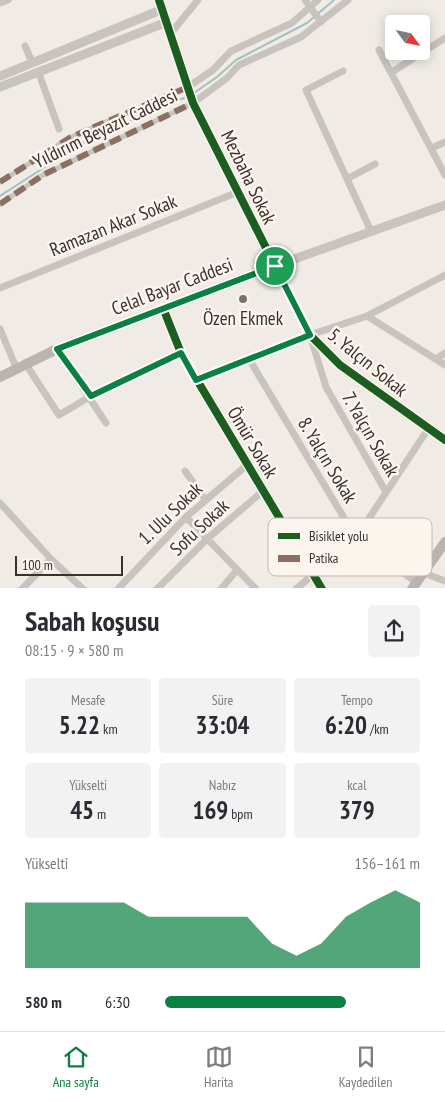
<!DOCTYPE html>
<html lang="tr">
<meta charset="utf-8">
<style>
body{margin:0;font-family:"PT Sans Narrow",sans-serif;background:#f2f2f3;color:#2b2b33;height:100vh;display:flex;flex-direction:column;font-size:19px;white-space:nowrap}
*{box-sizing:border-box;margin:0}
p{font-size:16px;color:#7c7c81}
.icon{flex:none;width:28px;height:28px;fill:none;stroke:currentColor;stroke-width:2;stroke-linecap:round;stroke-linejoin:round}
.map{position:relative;height:588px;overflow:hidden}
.drawer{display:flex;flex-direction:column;background:#fff;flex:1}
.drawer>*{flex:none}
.needle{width:32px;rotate:123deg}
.fabs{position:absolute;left:385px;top:15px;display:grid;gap:10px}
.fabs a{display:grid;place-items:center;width:45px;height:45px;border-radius:5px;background:#fff;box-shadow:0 2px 12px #0003;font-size:25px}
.scale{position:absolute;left:15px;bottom:12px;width:108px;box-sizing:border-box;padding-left:5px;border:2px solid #3b302b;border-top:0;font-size:14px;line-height:18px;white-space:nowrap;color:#3b302b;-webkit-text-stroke:4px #fbf5ee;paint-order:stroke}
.pin{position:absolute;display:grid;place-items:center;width:42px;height:42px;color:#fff;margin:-21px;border:2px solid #fff;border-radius:50%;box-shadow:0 1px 5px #0007}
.round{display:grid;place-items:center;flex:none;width:52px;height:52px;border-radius:5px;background:#f2f2f3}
.head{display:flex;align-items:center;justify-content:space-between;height:85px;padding:0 25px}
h1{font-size:28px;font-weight:700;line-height:38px}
.stats{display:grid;grid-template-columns:repeat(3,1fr);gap:8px;height:85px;padding:5px 25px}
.stats div{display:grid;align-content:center;border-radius:5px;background:#f2f2f3;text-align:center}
.stats b{font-size:25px;font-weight:700}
.stats small{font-size:14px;font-weight:400}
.stats p{font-size:14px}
.chart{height:140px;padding:10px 25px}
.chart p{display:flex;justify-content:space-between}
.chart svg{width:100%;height:90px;margin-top:5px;fill:#0b8043;opacity:.7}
ul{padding:0 25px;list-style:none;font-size:16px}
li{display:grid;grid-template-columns:80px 60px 1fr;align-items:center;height:38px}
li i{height:12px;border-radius:6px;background:#0b8043}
.menu{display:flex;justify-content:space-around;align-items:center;height:70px;border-top:1px solid #e1e1e2;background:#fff;font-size:14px;color:#7c7c81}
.menu a{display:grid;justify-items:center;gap:2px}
.menu .on{color:#0b8043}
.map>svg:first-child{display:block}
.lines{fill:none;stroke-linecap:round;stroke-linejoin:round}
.stream{stroke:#a1c2c1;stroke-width:2}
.pedestrian{stroke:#c9c3be;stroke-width:5}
.minor{stroke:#c9c3be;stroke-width:7}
.tertiary{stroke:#c9c3be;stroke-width:9}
.secondary{stroke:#bab3ae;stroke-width:10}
.quiet{stroke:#8d6e63;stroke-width:6;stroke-dasharray:12 6;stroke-linecap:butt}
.cycleway-casing{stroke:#fbf5ee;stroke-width:11}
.cycleway{stroke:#1b5e20;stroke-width:8}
.route-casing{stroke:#fff;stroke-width:10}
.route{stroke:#0b8043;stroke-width:6}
.poi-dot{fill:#7a716c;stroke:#fbf5ee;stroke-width:2}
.labels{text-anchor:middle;stroke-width:5;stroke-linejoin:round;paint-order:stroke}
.street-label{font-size:19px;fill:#3b302b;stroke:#fbf5ee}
.poi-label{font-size:19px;fill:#3b302b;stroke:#fbf5ee}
.key{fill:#fbf5ee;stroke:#c1bab4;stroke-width:1}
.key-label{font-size:14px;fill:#3b302b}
</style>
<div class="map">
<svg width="445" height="589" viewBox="0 0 445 589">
<rect width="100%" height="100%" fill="#f0ebe5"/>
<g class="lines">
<!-- stream -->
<path class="stream" d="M 194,93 L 217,77 L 236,60 L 307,23 L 334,0
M 0,196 L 90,138 L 184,98"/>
<!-- pedestrian -->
<path class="pedestrian" d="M 0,182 L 71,137 L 188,87
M 0,204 L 43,175 L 193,103"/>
<!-- minor -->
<path class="minor" d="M 305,0 L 321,22
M 348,0 L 301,37 L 239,65 L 227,78 L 193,103 L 310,335 L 340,365 L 445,440
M 0,3 L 8,0
M 171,33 L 198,0
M 25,46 L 32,62
M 379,50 L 445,175
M 38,71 L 59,129
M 343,71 L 306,90 L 371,231
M 392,72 L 445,38
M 188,87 L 213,70 L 231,51 L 292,23 L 318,0
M 432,148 L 445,142
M 347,179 L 375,164
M 0,288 L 238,192
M 163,308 L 181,353 L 197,380 L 322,589
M 367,316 L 445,365
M 0,329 L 16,367
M 311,338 L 326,387 L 386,492
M 57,349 L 106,423
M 249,359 L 356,538 L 417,583
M 436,359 L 445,353
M 25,363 L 59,415 L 91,396 L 181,353
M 197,380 L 310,335 L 367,316 L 445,275
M 185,471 L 205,499
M 0,503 L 51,559 L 83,589
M 186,517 L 256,589
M 424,573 L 445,581
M 22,589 L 51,559
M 118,589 L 186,517 L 247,465
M 157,589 L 207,539 L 263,491
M 221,589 L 237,570
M 296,589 L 356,538 L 428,429"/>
<!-- tertiary -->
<path class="tertiary" d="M 159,0 L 193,103
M 0,76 L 163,9
M 0,87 L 167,22
M 275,266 L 445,205"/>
<!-- secondary -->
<path class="secondary" d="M 0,377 L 57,349 L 275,266
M 412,589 L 445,542"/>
<!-- quiet -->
<path class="quiet" d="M 0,182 L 71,137 L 188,87
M 0,204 L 43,175 L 193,103"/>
<!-- cycleway casing -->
<g class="cycleway-casing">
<path id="cycleway" d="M 159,0 L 193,103 L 310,335 L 340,365 L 445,440
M 163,308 L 181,353 L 197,380 L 322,589"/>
</g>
<!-- cycleway -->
<use href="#cycleway" class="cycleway"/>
</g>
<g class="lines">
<!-- route casing -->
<g class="route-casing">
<path id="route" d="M 275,266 L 310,335 L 196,380 L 181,353 L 91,396 L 57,349 Z"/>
</g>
<!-- route -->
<use href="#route" class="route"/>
</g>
<!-- markers -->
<circle class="poi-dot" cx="243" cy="299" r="5"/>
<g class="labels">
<!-- street labels -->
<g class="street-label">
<text transform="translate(105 128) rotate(-26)" y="7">Yıldırım Beyazıt Caddesi</text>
<text transform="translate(249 177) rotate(64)" y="7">Mezbaha Sokak</text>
<text transform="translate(113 225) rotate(-22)" y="7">Ramazan Akar Sokak</text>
<text transform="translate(172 286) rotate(-21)" y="7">Celal Bayar Caddesi</text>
<text transform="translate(368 362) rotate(39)" y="7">5. Yalçın Sokak</text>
<text transform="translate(371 434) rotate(60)" y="7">7. Yalçın Sokak</text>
<text transform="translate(253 442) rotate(59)" y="7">Ömür Sokak</text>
<text transform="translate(328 460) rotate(59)" y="7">8. Yalçın Sokak</text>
<text transform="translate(170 513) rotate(-44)" y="7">1. Ulu Sokak</text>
<text transform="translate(199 527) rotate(-43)" y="7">Sofu Sokak</text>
</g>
<!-- poi labels -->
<g class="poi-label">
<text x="243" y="325">Özen Ekmek</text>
</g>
</g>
<!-- legend -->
<rect x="268" y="518" width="164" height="58" rx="8" class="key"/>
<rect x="278" y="533" width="22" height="6" fill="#1b5e20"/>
<rect x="278" y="555" width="22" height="7" fill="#8d6e63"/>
<g class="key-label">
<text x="309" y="541">Bisiklet yolu</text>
<text x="309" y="563">Patika</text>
</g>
</svg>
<div class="fabs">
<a><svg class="needle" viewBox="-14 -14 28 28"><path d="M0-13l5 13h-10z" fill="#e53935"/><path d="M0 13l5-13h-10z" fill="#7c7c81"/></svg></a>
</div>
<div class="scale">100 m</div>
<div class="pin" style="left:275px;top:266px;background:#1e9e55"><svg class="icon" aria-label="arrive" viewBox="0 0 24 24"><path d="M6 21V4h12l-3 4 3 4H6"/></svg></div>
</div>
<section class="drawer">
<div class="head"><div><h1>Sabah koşusu</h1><p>08:15 · 9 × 580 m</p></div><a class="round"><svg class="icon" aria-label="share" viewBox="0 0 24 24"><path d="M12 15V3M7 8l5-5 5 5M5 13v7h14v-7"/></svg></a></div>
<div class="stats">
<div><p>Mesafe</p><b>5.22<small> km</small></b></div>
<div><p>Süre</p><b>33:04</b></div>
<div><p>Tempo</p><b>6:20<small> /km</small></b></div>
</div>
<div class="stats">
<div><p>Yükselti</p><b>45<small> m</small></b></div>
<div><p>Nabız</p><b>169<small> bpm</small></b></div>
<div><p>kcal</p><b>379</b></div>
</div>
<div class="chart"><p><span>Yükselti</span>156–161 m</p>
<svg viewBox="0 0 160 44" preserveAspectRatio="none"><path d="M0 44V12L10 12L20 12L30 12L40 12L50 19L60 19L70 19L80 19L90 19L100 32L110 38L120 32L130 19L140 12L150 6L160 12V44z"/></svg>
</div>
<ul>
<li><b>580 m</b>6:30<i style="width:71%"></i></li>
</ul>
</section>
<nav class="menu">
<a class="on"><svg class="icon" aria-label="home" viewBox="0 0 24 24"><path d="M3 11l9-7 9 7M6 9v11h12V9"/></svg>Ana sayfa</a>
<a><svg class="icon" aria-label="map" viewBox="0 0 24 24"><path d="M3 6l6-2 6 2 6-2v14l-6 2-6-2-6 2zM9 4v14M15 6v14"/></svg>Harita</a>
<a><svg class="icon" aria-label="saved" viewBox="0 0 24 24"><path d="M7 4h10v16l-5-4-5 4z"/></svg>Kaydedilen</a>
</nav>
